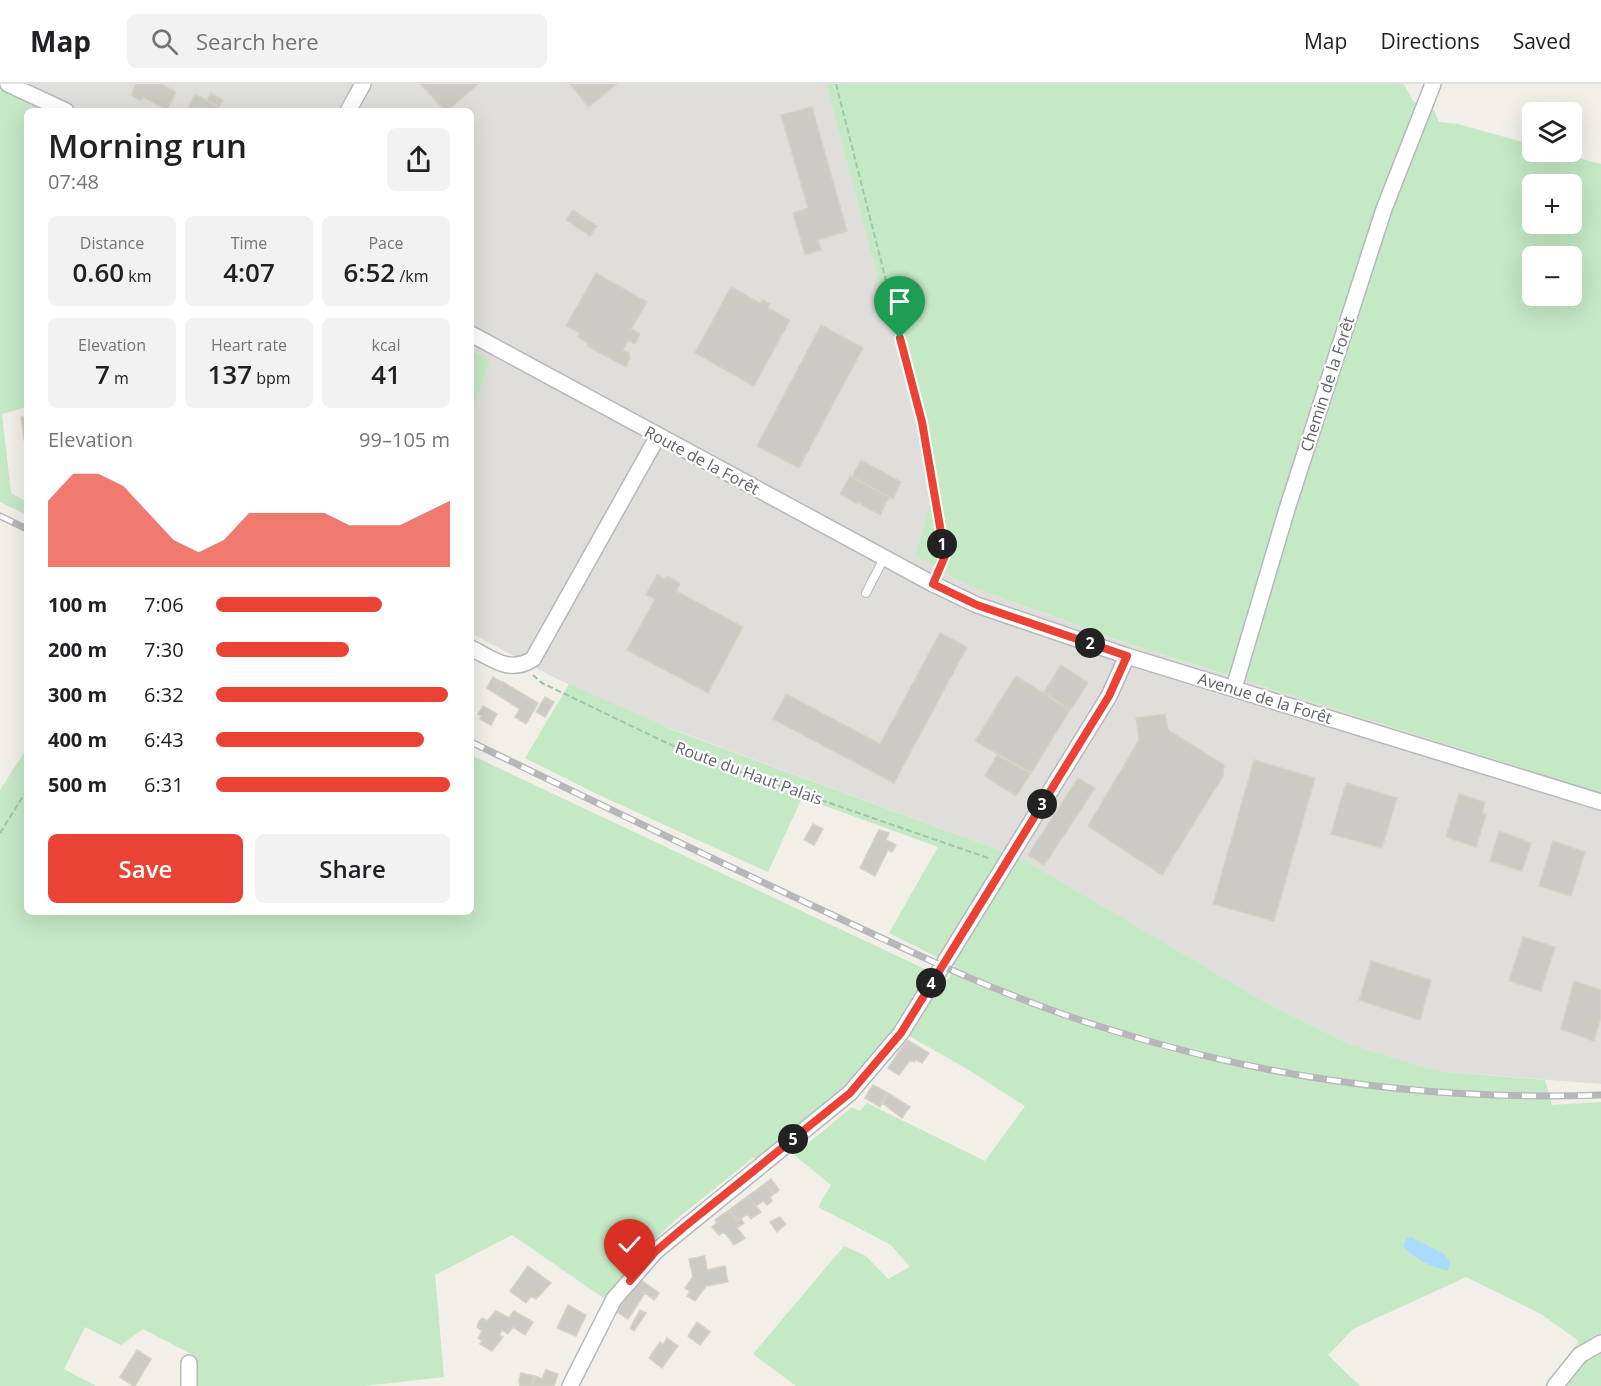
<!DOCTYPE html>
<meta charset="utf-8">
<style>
body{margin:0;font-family:"Open Sans",sans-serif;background:#f2f2f2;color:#202124;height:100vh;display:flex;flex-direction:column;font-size:22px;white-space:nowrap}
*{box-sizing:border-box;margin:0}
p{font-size:20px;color:#757577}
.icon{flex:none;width:33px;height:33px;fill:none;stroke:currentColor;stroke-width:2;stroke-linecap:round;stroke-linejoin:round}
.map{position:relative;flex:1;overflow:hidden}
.panel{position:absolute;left:24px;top:24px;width:450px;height:807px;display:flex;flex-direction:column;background:#fff;border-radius:9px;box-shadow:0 6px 24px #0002}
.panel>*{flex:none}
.buttons{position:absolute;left:1522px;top:18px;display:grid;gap:12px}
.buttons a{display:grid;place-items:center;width:60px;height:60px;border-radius:9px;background:#fff;box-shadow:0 6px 24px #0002;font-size:30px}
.pin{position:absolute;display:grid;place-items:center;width:51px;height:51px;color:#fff;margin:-62px -26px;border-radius:50% 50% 50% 0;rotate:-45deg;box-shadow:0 0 6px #0007}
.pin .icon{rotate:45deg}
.km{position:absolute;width:30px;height:30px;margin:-15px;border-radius:50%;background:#222;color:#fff;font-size:16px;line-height:30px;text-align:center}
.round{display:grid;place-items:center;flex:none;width:63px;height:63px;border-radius:9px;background:#f2f2f2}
.head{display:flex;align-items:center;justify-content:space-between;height:102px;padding:0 24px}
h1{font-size:33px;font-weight:600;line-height:45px}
.metrics{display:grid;grid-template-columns:repeat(3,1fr);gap:9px;height:102px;padding:6px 24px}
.metrics div{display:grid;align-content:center;border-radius:9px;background:#f2f2f2;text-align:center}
.metrics b{font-size:26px;font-weight:600}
.metrics small{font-size:16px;font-weight:400}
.metrics p{font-size:16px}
.chart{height:168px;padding:12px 24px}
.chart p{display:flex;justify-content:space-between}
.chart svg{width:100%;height:108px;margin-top:6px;fill:#ea4335;opacity:.7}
.action{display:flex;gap:12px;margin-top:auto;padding:12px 24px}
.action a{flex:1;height:69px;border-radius:9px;background:#ea4335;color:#fff;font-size:24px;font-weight:600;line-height:69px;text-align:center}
.action a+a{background:#f2f2f2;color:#202124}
ul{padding:0 24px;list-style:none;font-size:20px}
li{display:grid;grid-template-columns:96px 72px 1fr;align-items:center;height:45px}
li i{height:15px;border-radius:8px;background:#ea4335}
header{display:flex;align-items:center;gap:36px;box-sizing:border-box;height:84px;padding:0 30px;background:#fff;border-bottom:2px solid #e0e0e0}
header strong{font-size:28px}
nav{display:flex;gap:33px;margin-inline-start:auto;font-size:21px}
.search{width:420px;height:54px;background:#f2f2f2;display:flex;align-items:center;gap:15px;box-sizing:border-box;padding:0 21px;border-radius:9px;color:#757577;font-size:22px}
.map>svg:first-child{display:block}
.industrial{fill:#e0deda}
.green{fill:#c5e8c5;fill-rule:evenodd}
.water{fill:#aadaff}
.building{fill:#cccac5;stroke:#d6d1c6;stroke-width:1.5}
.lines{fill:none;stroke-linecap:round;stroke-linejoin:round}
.service-casing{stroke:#b5b8bc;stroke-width:10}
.minor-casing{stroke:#b5b8bc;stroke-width:18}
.path{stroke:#9cc7a9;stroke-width:2;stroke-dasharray:6 3;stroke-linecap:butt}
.service{stroke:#fff;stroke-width:8}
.minor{stroke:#fff;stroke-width:15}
.rail-casing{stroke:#b6b7b8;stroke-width:7}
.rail{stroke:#fff;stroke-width:4.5;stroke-dasharray:14;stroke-linecap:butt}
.route-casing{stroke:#fff;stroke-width:12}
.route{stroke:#ea4335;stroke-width:8}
.labels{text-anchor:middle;stroke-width:4.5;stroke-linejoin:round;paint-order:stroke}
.street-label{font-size:16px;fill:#5f6368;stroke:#fff}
</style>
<header>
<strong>Map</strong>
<div class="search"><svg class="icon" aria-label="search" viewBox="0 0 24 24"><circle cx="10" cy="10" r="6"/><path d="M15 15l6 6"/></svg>Search here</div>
<nav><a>Map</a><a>Directions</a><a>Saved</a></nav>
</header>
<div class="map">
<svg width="1601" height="1302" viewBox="0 0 1601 1302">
<rect width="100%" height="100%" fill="#f1efe8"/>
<!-- industrial -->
<path class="industrial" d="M 0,0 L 826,0 L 934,405 L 915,472 L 969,502 L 1119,557 L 1601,709 L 1601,1000 L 1436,987 L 1349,960 L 1268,920 L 1021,774 L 645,635 L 555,594 L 471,549 L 471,330 L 490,277 L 471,266 L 471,27 L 47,27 L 30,17 L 0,6 Z"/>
<!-- green -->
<path class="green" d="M 826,0 L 1404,0 L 1413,17 L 1434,26 L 1439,38 L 1458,40 L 1533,61 L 1533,68 L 1555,68 L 1601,80 L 1601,709 L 1120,557 L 969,502 L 915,472 L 934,405 ZM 1533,100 L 1572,100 L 1572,140 L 1533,140 ZM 1533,172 L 1572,172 L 1572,212 L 1533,212 Z
M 0,6 L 30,17 L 47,27 L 27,27 L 27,323 L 2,330 L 11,409 L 27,418 L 27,431 L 0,418 Z
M 471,266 L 490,277 L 471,330 Z
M 569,600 L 673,646 L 1021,774 L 1268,920 L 1349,960 L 1436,987 L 1545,996 L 1552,1021 L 1601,1018 L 1601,1302 L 1545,1302 L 1579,1257 L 1541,1230 L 1466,1193 L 1353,1245 L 1328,1271 L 1360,1302 L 796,1302 L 753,1270 L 844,1162 L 866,1172 L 888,1195 L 910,1183 L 891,1161 L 818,1123 L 831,1101 L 794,1071 L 852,1023 L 860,1027 L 867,1019 L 985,1077 L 1025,1022 L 967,985 L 895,944 L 863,986 L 820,1026 L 756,1076 L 754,1073 L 674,1137 L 639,1171 L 605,1215 L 512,1151 L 435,1191 L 444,1293 L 364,1302 L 193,1302 L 193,1271 L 143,1245 L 121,1261 L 85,1243 L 64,1285 L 96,1302 L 0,1302 L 0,706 L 27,664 L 27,828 L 471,828 L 471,671 L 948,896 L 955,882 L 889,849 L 938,763 L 817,719 L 801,716 L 768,788 L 599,711 L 525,674 Z"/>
<!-- water -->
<path class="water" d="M 1411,1153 L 1444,1170 L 1450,1178 L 1448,1187 C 1430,1182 1416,1176 1403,1162 L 1407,1154 Z"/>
<!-- building -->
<path class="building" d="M 136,0 L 161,0 L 176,8 L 167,26 L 143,13 L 141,17 L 131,11 Z
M 421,0 L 478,0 L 447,27 L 445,27 Z
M 570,0 L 617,0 L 588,23 Z
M 211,9 L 223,16 L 219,23 L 207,16 Z
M 195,10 L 219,23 L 216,27 L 194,27 L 188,23 Z
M 812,23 L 847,147 L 818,156 L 821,166 L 805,171 L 793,129 L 808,124 L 781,31 Z
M 573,126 L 597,142 L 590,152 L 566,136 Z
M 596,189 L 647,218 L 631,245 L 640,250 L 635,260 L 628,256 L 623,266 L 629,269 L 630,275 L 626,283 L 587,262 L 589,260 L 578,253 L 580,249 L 566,242 Z
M 731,203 L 760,219 L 763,216 L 770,220 L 768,224 L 790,236 L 754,302 L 695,269 Z
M 821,241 L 863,264 L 799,384 L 757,362 Z
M 21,333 L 27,333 L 27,356 L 24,356 Z
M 861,376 L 901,398 L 893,415 L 852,393 Z
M 850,392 L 889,413 L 880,431 L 862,421 L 862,420 L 859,418 L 858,420 L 840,410 Z
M 657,491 L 665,495 L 667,492 L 680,499 L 676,507 L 743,543 L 708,609 L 627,566 L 655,515 L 646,511 Z
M 940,549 L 967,563 L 894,699 L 773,635 L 786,610 L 880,660 Z
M 1061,581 L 1088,599 L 1070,626 L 1044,608 Z
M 1016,592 L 1070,626 L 1031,689 L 975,657 Z
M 493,593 L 503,599 L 496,610 L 487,604 Z
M 503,598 L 538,619 L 526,640 L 515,633 L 520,625 L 496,610 Z
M 545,613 L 554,618 L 545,633 L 536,628 Z
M 483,622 L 497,630 L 491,641 L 480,635 L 482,632 L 478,630 Z
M 1165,630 L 1168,645 L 1171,648 L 1224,681 L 1223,692 L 1162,791 L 1088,742 L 1139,656 L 1136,634 Z
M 997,671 L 1031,689 L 1016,712 L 985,692 Z
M 1254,676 L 1315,694 L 1274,837 L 1213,820 Z
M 1078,694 L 1095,704 L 1044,781 L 1028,771 Z
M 1346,699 L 1397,714 L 1382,764 L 1331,750 Z
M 1459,710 L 1485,718 L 1482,729 L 1486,730 L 1476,763 L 1446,753 Z
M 813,740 L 823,745 L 814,761 L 804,756 Z
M 879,746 L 889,749 L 886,756 L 896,761 L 892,768 L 888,766 L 875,792 L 860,784 Z
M 1499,747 L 1531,759 L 1522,787 L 1490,777 Z
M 1553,757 L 1585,768 L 1571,812 L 1539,802 Z
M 1523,853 L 1555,863 L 1541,907 L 1509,897 Z
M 1371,877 L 1431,896 L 1420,936 L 1359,916 Z
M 1574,897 L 1601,906 L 1601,933 L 1594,957 L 1561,945 Z
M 907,956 L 929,969 L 922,979 L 916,976 L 914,978 L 910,976 L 899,991 L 888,984 Z
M 873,1001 L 888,1009 L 880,1023 L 865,1014 Z
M 888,1009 L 910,1023 L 902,1034 L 881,1018 Z
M 771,1095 L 779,1106 L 774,1110 L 766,1099 Z
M 766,1099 L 774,1110 L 770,1113 L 772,1117 L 767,1121 L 763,1117 L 756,1122 L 748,1112 Z
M 748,1112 L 761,1128 L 751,1135 L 747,1130 L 738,1137 L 729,1126 Z
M 729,1126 L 738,1137 L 740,1134 L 744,1139 L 737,1144 L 745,1154 L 734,1161 L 724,1148 L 719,1151 L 712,1143 L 717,1139 L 715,1136 Z
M 780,1133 L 786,1140 L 777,1148 L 770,1138 Z
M 705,1172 L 707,1186 L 725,1182 L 728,1198 L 706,1202 L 695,1217 L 687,1212 L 690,1207 L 685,1204 L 693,1193 L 689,1175 Z
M 528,1182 L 551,1199 L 536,1215 L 531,1212 L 526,1219 L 510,1207 Z
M 638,1194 L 659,1209 L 654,1216 L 645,1209 L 628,1235 L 617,1228 Z
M 568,1221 L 586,1231 L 576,1252 L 557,1244 Z
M 640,1226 L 646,1229 L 634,1247 L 630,1244 Z
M 496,1227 L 509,1234 L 514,1227 L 533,1238 L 525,1251 L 513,1243 L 508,1250 L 502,1246 L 499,1251 L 503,1253 L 492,1267 L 480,1260 L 482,1257 L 478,1254 L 482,1247 L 477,1243 L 479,1237 L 483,1234 L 487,1237 Z
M 697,1238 L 710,1248 L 700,1261 L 688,1252 Z
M 667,1254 L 678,1262 L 662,1284 L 649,1274 L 660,1258 L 663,1261 Z
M 137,1266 L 151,1275 L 135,1302 L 133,1302 L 120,1293 Z
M 546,1286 L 558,1290 L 554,1302 L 531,1302 L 535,1292 L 542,1295 Z
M 521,1289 L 535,1292 L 532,1302 L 520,1302 L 519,1296 Z"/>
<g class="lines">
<!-- service casing -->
<g class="service-casing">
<path id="service" d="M 866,509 L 884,474"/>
</g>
<!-- minor casing -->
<g class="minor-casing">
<path id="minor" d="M 8,0 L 66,27
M 348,27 L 363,0
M 471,250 L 933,500 L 977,521 L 1127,572 L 1601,718
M 471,564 C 493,575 509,590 533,575 L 658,352
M 1234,604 L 1287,425 L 1384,125 L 1433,0
M 189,1302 L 189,1279
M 570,1302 L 614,1215 L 656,1167 L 850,1009 L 901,949 L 1109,612 L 1127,572
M 1555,1302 L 1580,1271 L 1601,1259"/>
</g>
<!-- path -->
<path class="path" d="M 836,0 L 922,338 L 945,472 L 938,487
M 533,591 L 542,599 L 694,672 L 991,775
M 0,749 L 27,706"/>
<!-- service -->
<use href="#service" class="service"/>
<!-- minor -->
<use href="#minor" class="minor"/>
<!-- rail casing -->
<g class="rail-casing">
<path id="rail" d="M 0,432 L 27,445
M 471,658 C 589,715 706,772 824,827 C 917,871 1009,915 1108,945 C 1267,995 1435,1017 1601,1011"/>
</g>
<!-- rail -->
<use href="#rail" class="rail"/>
</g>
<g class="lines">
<!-- route casing -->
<g class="route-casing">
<path id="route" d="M 630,1197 L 656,1167 L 683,1144 L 850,1009 L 901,949 L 1109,612 L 1127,572 L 977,521 L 933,500 L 945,472 L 922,338 L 900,254"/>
</g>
<!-- route -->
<use href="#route" class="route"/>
</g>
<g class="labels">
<!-- street labels -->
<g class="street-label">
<text transform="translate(1327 300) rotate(-72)" y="6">Chemin de la Forêt</text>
<text transform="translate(702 376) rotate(28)" y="6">Route de la Forêt</text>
<text transform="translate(1265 614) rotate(17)" y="6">Avenue de la Forêt</text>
<text transform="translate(749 689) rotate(20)" y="6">Route du Haut Palais</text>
</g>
</g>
</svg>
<div class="buttons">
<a><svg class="icon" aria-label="layers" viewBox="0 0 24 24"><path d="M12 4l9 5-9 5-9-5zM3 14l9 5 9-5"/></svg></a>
<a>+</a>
<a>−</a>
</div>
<div class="pin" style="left:900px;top:254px;background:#1e9e55"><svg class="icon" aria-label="arrive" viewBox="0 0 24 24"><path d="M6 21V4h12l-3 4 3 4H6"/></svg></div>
<div class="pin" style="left:630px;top:1197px;background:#d93025"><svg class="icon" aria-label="check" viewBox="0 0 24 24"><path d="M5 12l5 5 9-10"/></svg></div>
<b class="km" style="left:942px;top:460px">1</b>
<b class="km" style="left:1090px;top:559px">2</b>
<b class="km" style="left:1042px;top:720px">3</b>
<b class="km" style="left:931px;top:899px">4</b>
<b class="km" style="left:793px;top:1055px">5</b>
<section class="panel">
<div class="head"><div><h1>Morning run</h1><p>07:48</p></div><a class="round"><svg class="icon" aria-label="share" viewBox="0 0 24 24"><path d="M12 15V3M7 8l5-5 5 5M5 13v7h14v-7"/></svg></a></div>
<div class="metrics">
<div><p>Distance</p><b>0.60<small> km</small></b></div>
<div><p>Time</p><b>4:07</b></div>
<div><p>Pace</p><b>6:52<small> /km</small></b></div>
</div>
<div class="metrics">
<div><p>Elevation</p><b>7<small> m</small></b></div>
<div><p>Heart rate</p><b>137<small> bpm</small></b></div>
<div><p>kcal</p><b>41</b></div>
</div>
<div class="chart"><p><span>Elevation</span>99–105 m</p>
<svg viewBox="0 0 160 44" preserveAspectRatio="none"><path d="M0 44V17L10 6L20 6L30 11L40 22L50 33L60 38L70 33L80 22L90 22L100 22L110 22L120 27L130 27L140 27L150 22L160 17V44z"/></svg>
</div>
<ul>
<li><b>100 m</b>7:06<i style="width:71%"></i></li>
<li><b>200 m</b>7:30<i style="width:57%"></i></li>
<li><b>300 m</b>6:32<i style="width:99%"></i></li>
<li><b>400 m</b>6:43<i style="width:89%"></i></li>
<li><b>500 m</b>6:31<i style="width:100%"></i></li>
</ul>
<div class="action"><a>Save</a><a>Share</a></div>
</section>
</div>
